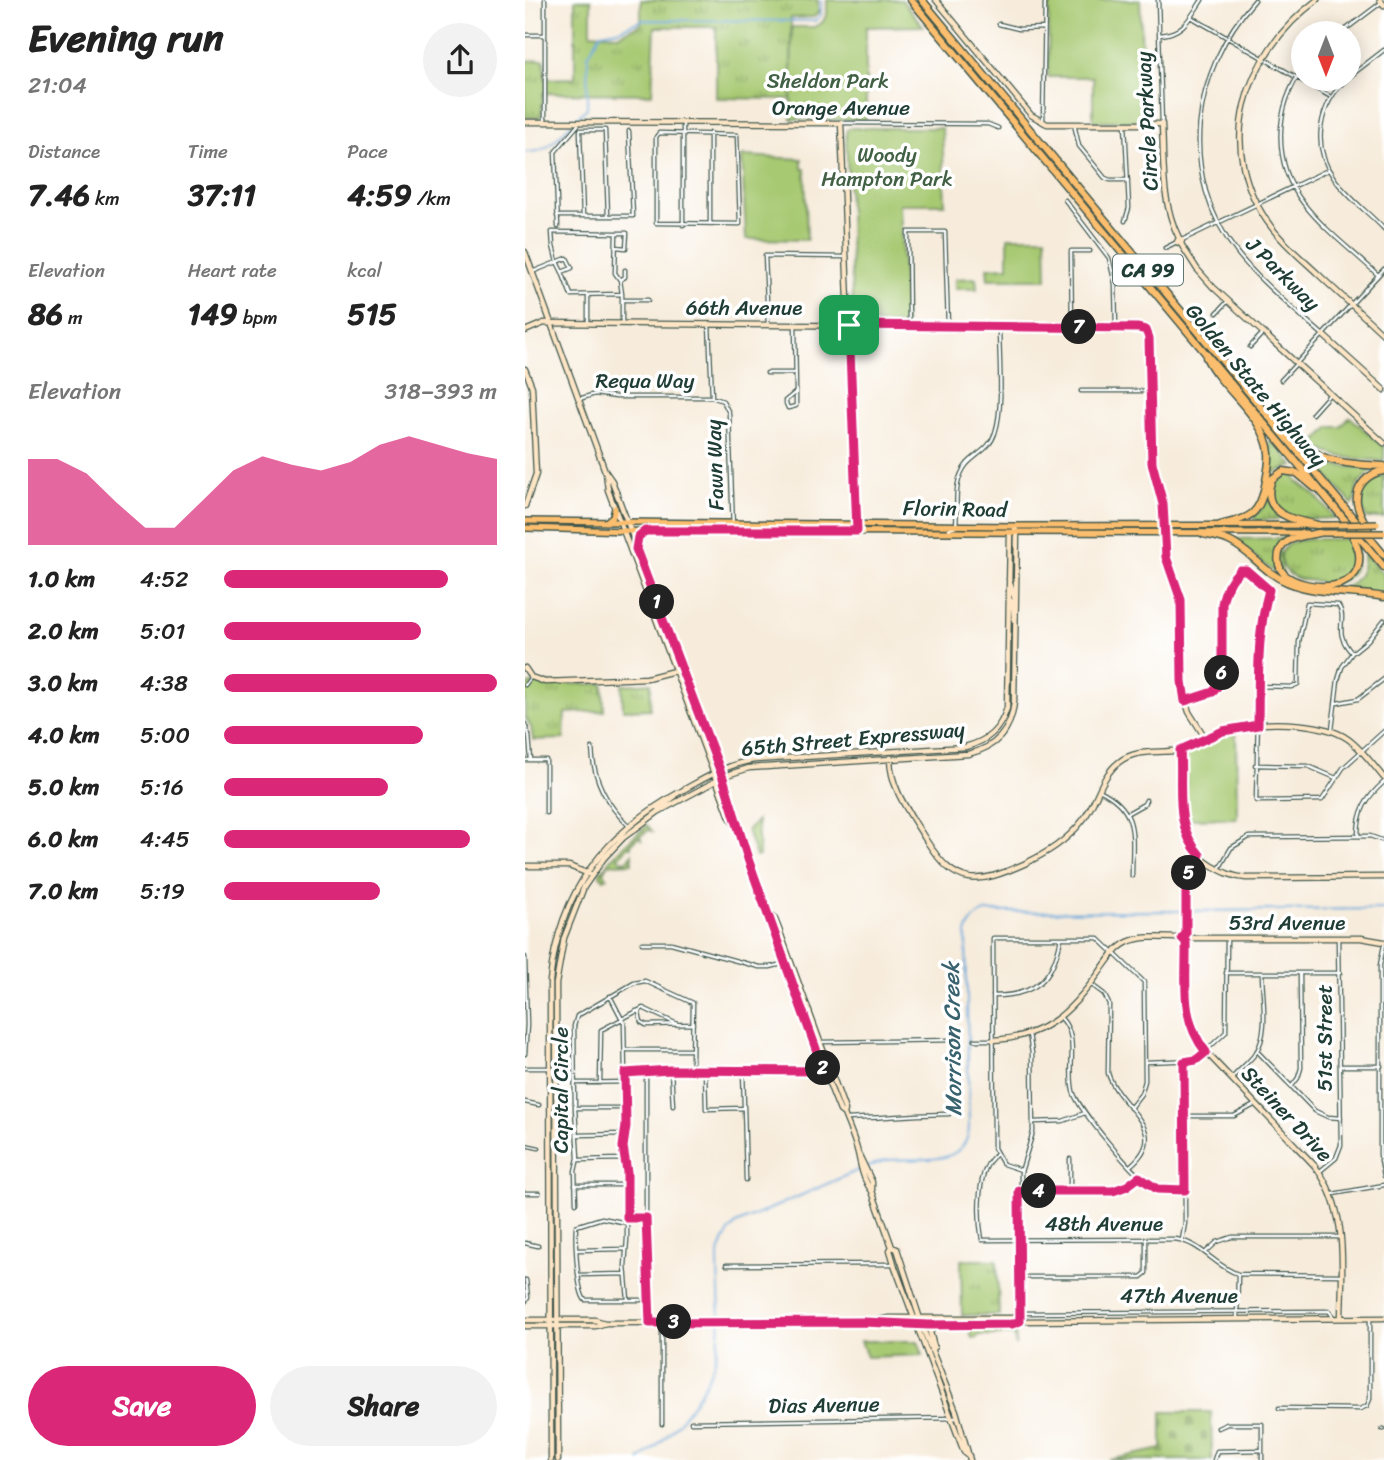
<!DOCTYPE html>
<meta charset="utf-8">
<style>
body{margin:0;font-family:Sriracha,sans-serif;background:#f2f2f2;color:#222;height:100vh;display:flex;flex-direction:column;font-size:26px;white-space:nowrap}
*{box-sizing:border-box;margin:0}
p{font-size:23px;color:#767676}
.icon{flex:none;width:38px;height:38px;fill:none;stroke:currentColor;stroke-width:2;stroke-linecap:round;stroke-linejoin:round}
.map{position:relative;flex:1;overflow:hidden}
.panel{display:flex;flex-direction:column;background:#fff;width:525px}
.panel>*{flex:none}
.needle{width:46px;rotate:180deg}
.tools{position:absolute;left:766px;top:21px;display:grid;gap:14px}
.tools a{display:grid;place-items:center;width:70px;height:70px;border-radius:50%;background:#fff;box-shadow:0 4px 18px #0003;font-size:35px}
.pin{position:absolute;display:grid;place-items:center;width:60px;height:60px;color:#fff;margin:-30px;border-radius:14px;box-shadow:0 4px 10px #0006}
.km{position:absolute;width:35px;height:35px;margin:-18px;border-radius:50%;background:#222;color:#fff;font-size:19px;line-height:35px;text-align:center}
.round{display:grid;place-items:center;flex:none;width:74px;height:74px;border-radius:37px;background:#f2f2f2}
.overview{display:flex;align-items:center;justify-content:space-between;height:119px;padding:0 28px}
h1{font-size:38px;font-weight:800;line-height:52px}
.stats{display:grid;grid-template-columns:repeat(3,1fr);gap:10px;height:119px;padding:7px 28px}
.stats div{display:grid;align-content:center}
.stats b{font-size:30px;font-weight:800}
.stats small{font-size:19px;font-weight:400}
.stats p{font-size:19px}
.chart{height:196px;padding:14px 28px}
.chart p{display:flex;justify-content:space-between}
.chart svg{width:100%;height:126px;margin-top:7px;fill:#db2777;opacity:.7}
.action{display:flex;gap:14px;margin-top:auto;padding:14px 28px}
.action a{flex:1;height:80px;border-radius:42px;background:#db2777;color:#fff;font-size:28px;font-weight:800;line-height:80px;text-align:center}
.action a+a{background:#f2f2f2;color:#222}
ul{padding:0 28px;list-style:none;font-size:23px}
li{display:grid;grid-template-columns:112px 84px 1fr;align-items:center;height:52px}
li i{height:18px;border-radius:9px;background:#db2777}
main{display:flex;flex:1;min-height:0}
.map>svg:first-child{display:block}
.grass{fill:url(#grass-tufts);stroke:#638353;stroke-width:2}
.cemetery{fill:url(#cemetery-stones);stroke:#638353;stroke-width:2}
.park{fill:#a7c972;stroke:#638353;stroke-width:2}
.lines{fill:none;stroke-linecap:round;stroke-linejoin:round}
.stream{stroke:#6aa8dc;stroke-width:2}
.street-casing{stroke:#3f574d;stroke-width:5}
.secondary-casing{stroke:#3f574d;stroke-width:7}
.primary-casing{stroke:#3f574d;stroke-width:8}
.highway-casing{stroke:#3f574d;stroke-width:9}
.street{stroke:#fff;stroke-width:2.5}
.secondary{stroke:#fde5c5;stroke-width:4.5}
.primary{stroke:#fbbe6e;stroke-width:5}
.highway{stroke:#fbbe6e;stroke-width:6}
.primary-bridge-casing{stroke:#3f574d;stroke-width:8;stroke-linecap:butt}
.primary-bridge{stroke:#fbbe6e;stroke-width:5}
.route-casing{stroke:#fff;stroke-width:14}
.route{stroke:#db2777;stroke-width:9}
.labels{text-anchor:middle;stroke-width:7;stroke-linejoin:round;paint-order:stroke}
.shield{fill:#fff;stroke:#627771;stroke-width:2}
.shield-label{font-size:19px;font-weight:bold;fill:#1f3d34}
.park-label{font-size:21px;fill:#416044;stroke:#fff}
.street-label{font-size:21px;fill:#1f3d34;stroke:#fff}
.water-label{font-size:23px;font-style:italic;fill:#39626f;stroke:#fff}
</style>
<main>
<section class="panel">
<div class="overview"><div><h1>Evening run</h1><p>21:04</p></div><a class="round"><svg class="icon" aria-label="share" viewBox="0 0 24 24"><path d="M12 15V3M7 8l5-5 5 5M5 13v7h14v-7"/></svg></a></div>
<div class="stats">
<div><p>Distance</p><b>7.46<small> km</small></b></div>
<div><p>Time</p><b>37:11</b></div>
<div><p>Pace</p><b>4:59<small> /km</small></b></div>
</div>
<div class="stats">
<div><p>Elevation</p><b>86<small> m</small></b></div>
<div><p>Heart rate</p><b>149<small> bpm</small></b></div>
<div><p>kcal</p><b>515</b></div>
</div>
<div class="chart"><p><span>Elevation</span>318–393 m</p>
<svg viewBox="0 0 160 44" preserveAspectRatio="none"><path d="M0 44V14L10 14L20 19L30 29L40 38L50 38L60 28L70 18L80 13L90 16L100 18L110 15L120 9L130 6L140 9L150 12L160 14V44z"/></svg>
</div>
<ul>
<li><b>1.0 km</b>4:52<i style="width:82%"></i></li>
<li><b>2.0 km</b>5:01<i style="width:72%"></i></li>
<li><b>3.0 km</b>4:38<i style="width:100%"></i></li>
<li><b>4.0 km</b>5:00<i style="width:73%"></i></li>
<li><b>5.0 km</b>5:16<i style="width:60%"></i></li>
<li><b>6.0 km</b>4:45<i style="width:90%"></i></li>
<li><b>7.0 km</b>5:19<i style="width:57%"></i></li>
</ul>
<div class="action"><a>Save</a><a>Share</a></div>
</section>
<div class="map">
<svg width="859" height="1460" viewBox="0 0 859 1460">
<defs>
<pattern id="grass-tufts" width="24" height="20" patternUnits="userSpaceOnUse" patternTransform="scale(1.75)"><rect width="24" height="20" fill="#a7c972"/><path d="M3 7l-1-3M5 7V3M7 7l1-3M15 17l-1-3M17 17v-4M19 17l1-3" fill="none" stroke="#87a45e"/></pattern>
<pattern id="cemetery-stones" width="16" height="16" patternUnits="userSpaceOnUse" patternTransform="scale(1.75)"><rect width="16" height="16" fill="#a7c972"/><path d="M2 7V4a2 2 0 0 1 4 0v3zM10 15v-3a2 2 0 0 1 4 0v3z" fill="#87a45e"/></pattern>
</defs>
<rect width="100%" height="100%" fill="#fff"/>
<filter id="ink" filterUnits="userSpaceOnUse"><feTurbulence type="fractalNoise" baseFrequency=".0143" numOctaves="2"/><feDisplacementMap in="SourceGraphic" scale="14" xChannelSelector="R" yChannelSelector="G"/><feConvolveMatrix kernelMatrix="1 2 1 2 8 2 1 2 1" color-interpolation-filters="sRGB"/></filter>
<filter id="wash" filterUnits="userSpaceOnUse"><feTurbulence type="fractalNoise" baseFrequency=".00686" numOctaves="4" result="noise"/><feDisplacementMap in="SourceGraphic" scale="28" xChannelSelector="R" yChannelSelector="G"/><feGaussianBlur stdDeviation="1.57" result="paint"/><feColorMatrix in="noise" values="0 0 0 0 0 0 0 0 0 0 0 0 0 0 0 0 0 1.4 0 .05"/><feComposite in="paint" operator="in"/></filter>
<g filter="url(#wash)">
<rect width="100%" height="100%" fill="#f7ecdb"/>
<!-- grass -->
<path class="grass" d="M 50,0 L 66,0 L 66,33 L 93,35 L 116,24 L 116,0 L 293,0 L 293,13 L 289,17 L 266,18 L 266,99 L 191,98 L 191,27 L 130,27 L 127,94 L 18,93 L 16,118 L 0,118 L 0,61 L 19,60 L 20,79 L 50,78 Z
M 747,440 L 769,466 L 753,471 L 747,475 L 745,474 L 744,443 Z
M 793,459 L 807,465 L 848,469 L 832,486 L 829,503 L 827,504 L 790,462 Z
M 763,474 L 770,476 L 772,481 L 788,493 L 810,518 C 795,518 778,521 764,516 C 745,509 742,478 763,474 Z
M 859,475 L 859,518 L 842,518 C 830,499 837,480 859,475 Z
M 740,498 L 743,498 L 755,516 L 754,519 L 730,520 L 729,516 L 736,510 Z
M 758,538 L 754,547 L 757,574 L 755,577 L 711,541 L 712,539 Z
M 788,539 L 825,539 C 834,554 834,576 814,582 C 809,584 801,583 796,584 L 794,581 C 786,580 779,581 772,578 C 760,574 750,558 761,546 C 767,540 780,540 788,539 Z
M 840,554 L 859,575 L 859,594 L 819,590 L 819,588 C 832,581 839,571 838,556 Z
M 126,683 L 125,709 L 98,710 L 97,685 Z
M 5,684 L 78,684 L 79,711 L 40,713 L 39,739 L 8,740 L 6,727 L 0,717 L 0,689 Z
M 232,821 L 234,856 L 231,857 L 222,830 Z
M 122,825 L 127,831 L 124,830 L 115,836 L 116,839 L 113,837 L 106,844 L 106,847 L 104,846 L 93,857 L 97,862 L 99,860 L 101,862 L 107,854 L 107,863 L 83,864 L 78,871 L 82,877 L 79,879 L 75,876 L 75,872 L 93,851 Z
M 436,1260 L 472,1260 L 474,1315 L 437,1315 Z
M 444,1329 L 490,1331 L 491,1346 L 489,1335 L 453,1335 L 452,1338 L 447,1338 Z
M 336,1341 L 393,1341 L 398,1355 L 342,1357 Z"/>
<!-- cemetery -->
<path class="cemetery" d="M 637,1412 L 686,1412 L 687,1460 L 584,1460 L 637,1449 Z"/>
<!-- park -->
<path class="park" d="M 302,0 L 377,0 L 398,26 L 341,27 L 341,120 L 266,119 L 267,27 L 289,27 L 297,23 L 302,14 Z
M 524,0 L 615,0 L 619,121 L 568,121 L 568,77 L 523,77 Z
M 325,128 L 417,128 L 420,204 L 375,204 L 380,325 L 328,322 L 321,131 Z
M 217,156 L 277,159 L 277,169 L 280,169 L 282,240 L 221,239 Z
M 483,237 L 521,237 L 522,279 L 463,279 L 462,268 L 483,267 Z
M 451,278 L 452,289 L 430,289 L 430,279 Z
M 825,417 L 859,447 L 859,461 C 834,459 809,459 788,445 L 805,427 L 816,427 Z
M 711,732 L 712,818 L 661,819 L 661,755 L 700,735 Z"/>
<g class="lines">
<!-- stream -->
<path class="stream" d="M 51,119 L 62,108 L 63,55 L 76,33 L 93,30 L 117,20 L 290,21 L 296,15 L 296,0
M 0,152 C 24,153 31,139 47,123
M 664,911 L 859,909
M 342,1167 C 349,1165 356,1161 363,1160 C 391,1157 441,1169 444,1128 L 441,934 C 444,923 450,915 461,912 L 658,911
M 115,1460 C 148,1435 187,1387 193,1345 C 197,1318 193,1287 193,1259 C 195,1244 201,1234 211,1224 L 336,1169"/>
</g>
</g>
<g filter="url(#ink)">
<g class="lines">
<!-- street casing -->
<g class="street-casing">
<path id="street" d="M 633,0 L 637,124
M 730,0 C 666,71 652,176 713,254 C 737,284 769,309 798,335
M 666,17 L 806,97
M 474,24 L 494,29 L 519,28
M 816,33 L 857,2
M 0,35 L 20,35
M 634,35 C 658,34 665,18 677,0
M 779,67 C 749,107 747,163 779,204 C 799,230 829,252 853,275
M 824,77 L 859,50
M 822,79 C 794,104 786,146 809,178 C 822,197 843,212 859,229
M 20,122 L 20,0
M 316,123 L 463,124 L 473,128
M 518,123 L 520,0
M 549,124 L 554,146 L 580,178 L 585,180 L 603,180
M 55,130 L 80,130 L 83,216
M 55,132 L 58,216
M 134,133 L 212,135 L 215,224 L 131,223 L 131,137 Z
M 540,200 L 584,258 L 590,284 L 591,327
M 32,216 L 108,216 L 104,131
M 600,221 L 604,208 L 600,124
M 185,224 L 185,133
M 158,225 L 158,123
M 33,227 L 30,152 L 53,125
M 657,240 L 803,170
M 91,247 L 101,248 L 102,233 L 92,233
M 640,248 L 652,242
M 42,258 L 47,268 L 37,272 L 32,262 Z
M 7,272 L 32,262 L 28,246 L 27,232 L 91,233 L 90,273 L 95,280 L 100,277 L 100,270
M 37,272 L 46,295 L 97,294 L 97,324
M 95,280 L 97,294
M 63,295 L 63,323
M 97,300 L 123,300
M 692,313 L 703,301
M 184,324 L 187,397
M 243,324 L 240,256 L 322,257
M 270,324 L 271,392
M 384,325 L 383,232 L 420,232 L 423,326
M 547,326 L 546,251 L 565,251
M 725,347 L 738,333
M 242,373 L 270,373
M 756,380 L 859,269
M 556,391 L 625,391
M 271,392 L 271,406 L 263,408 L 260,401 Z
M 54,399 L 70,394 L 91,397 L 187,397 L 198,401 L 204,413 L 208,529
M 787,414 L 804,395
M 424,529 L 431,527 C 433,506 427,482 442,464 C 452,453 465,449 470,433 C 479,407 474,355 474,326
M 0,685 L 6,677
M 733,686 L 766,687 L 773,684 L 774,642 L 782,603 L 813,605 C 824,621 806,630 827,653
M 660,701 C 675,696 693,695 697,677 C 697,641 687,598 715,570 L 721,570 L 744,590 L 737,614 L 735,632 L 731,801 L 797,800 L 818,768 L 859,731
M 812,703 L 833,699 L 859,679
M 0,724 L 4,735 L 6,760
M 807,730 L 813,680 L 817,667 L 827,653 L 843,640 L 859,620
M 67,748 C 68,779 81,804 103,825
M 0,760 L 21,760 L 21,813
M 730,765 L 783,766 L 811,778
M 574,790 C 615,810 607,836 607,876
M 603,813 L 619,804 L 621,800
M 833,836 C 833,811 841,798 859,782
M 694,869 L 706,848 L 724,837 L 845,836 L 859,841
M 117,943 L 146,943 L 234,967 L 245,967 L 261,963
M 859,945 L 855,965 L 855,1155 L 859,1176
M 0,957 L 2,1025 L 0,1054
M 701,973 L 815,973
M 567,985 L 579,994 L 584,1004 L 583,1073 C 593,1108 649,1130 605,1166
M 85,996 L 99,1023 L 101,1126 L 98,1147 L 102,1172 L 102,1239 L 100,1266 L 103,1300
M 468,996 C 510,996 528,980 536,938
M 111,1011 L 114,1012 L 116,1022 L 121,1025 L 168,1024
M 536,1018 C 555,1038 542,1065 548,1091 C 552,1108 612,1180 628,1187 C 638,1191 649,1190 660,1190
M 450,1040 L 468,1040
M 296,1042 L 434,1040
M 100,1050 L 166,1050
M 732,1051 L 790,1111 L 803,1117 L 816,1118
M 621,1062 L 671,1060 L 701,1032 L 702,939
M 817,1066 L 856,1066
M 0,1068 L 25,1068
M 218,1069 L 221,1180
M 146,1070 L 148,1106
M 180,1070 L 181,1109 L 219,1108
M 100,1073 L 146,1070 L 298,1071
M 121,1073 L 121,1218 L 125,1323
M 707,1078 C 714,1070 723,1063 730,1054 C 745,1033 737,997 737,973
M 51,1083 L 100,1082
M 75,1083 L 76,1030 L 118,1008 L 154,1025
M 767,1086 L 773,1078 L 776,1068 L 775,973
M 0,1102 L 14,1105
M 50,1108 L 100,1108
M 660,1116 L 709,1116 L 731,1104
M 323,1119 C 357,1118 390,1114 424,1114
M 509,1122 L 538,1121 L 560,1113
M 53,1135 L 99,1134
M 0,1145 L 14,1148
M 471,1155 C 451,1168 453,1218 457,1240 L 650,1239 C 677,1243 689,1266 713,1274 L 817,1275
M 545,1159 L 545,1191
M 53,1160 L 99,1159
M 496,1170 L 478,1164 L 469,1148 L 468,938 L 573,938 L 619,982 L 620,1081 L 616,1094 L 605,1108
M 794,1172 L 811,1158 L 816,1145 L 813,939
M 50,1185 L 101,1185
M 495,1191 L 588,1191 L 602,1186 L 613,1177
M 0,1193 L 14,1193
M 808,1194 L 859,1185
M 51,1203 L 50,1171 L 53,1158 L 50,1108 L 49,1026 L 52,1016 L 109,983 L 120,981 L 168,1003 L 167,1062
M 102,1218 L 121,1218
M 102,1223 L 77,1218 L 51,1226 C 50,1241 52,1291 60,1300 L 116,1300
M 657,1240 L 660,1223 L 659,1062
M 0,1243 L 13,1246
M 52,1250 L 100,1249
M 681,1252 L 692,1242 L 707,1237 L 816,1237
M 201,1265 L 369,1264
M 53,1275 L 101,1274
M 495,1277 L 616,1277 L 621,1273 L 621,1240
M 0,1302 L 3,1298 L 1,1280
M 495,1313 L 804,1311 L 809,1318
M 495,1319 L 496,1172 L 508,1132 L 507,1053 L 504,1034
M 712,1319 L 713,1274
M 137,1323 L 137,1424
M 754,1408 L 835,1409 L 842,1406 L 845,1399 L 845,1320
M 166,1422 L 433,1418
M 693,1428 L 702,1424 L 737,1424 L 737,1460
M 857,1429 L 859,1429
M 689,1460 L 692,1451 L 737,1450"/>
</g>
<!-- secondary casing -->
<g class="secondary-casing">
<path id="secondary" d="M 411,0 L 506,115 L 522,124 L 637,124 C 639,163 636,203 654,238
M 792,0 C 718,56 687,149 747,228 C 760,245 777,259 792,273 C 814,294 837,314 859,335
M 855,0 L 859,5
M 0,122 L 316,123 L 332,531
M 654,238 L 657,240 L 656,244 L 652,242 Z
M 656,244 L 672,269 L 688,287 L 859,443
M 0,252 L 80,471 L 87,481 L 198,778 L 223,859 L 307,1091 L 315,1111 L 319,1114
M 0,331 L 19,323 L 613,328 L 621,330 L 624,338 L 627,463 L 637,504 L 641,557 L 656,600 L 658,693 L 664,712 L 681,739
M 798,335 L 859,390
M 0,369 L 7,387 L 11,474 L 0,506
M 81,473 L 83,490 L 205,817 L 211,826
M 484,579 L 490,600
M 484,599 L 488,604 L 489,620
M 0,668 L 6,677 L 20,682 L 122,678 L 153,670
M 655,750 C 658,791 646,839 686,865 C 698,872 708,877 721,878 L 859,877
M 365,758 C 365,789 386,815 401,840 C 431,888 452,885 499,864 C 522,853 542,841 558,820 C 572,802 575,777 594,762 C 612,748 634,754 655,750 C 671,747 684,736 699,731 C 730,720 796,720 823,739 C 837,749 848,765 859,778
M 134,808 L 149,797
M 675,855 L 661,879 L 661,934 L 657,938 L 661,942 L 662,1014 L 669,1036 L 681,1052 L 789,1165 C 824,1209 817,1265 816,1318
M 0,866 L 44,866 L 64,874
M 244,913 L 249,917 L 253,927 L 320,1110 L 319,1114 C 324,1127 330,1140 333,1153 C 336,1166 338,1180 347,1191 L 367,1247 L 365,1250 L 370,1267 L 439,1452 L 444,1456
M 665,938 L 836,938 L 859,942
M 468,1040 C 520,1037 544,1014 574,973 C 582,962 590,948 603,942 C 619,935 640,938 657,938
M 334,1155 L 347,1182 L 347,1189
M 367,1247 L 372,1249 L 399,1331 L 431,1411 L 445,1460
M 0,1320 L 70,1320 L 80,1323
M 344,1322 L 364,1318 L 487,1318 L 495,1321 L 859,1318
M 0,1326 L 71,1326 L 81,1323 L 339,1322 L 349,1324 L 404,1325 L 487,1324 L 494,1321
M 406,1350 L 409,1347 L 405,1332 L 410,1326
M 26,1460 L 25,981 C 34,890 81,832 160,789 C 182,777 203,764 229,760 L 440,747 C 463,741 475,730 482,708 L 485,532
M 33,1460 L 31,984 L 39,938 L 59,887 L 79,858 L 98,838 L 133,812 L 202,775 L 224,768 L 443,754 C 470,748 486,731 489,703 L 492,533 L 489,526"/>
</g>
<!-- primary casing -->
<g class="primary-casing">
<path id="primary" d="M 0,521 L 489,526 L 808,525
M 81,522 L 88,516 L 90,508
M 0,528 L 104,531 L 781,533
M 791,533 L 815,533
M 111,549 L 113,537 L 120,531"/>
</g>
<!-- highway casing -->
<g class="highway-casing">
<path id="highway" d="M 386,0 L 859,567
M 397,0 L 859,555
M 681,357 C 696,389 741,417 744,453 C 745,464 742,475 740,486 C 734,517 723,518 695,525
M 744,410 C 791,457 790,463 859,466
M 790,488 L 772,473 L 758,471 L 747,479 C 734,514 768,520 793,525
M 794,533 C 784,535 772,536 763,541 C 750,549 750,569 763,577 C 785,591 838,593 834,554 C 833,546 828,537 824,529
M 678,534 C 686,536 696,537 704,541 C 726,551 739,573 762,582 C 792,595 827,591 859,597
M 846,536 C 842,525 834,515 832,503 C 830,486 843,473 859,471"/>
</g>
<!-- street -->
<use href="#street" class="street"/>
<!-- secondary -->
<use href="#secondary" class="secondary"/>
<!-- primary -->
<use href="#primary" class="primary"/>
<!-- highway -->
<use href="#highway" class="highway"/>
<!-- primary-bridge casing -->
<g class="primary-bridge-casing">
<path id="primary-bridge" d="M 808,525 L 852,524
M 815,533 L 859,533"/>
</g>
<!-- primary-bridge -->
<use href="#primary-bridge" class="primary-bridge"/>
</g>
</g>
<g class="lines" filter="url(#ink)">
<!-- route casing -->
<g class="route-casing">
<path id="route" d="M 324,325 L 613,328 L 621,330 L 624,338 L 627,463 L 638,504 L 641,557 L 656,600 L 657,681 L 660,701 L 688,692 L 697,681 L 697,604 C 699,590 705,580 715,570 L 721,570 L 744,590 C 731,636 734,678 733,725 L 698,731 L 655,750 C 658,787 648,825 675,855 L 661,879 L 661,934 L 657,938 L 661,942 C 662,983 654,1018 681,1052 L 671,1060 L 659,1062 L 660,1190 L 632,1189 L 614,1177 L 602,1186 L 588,1191 L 494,1191 L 495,1321 L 487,1324 L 404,1325 L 339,1322 L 125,1323 L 121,1218 L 102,1218 L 102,1172 L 98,1147 L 101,1126 L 100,1073 L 145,1070 L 299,1071 L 223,859 L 198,778 L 111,549 L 113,537 L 120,531 L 332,531 Z"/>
</g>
<!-- route -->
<use href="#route" class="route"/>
</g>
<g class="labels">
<!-- shield labels -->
<rect class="shield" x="588" y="254.5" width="70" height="31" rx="5"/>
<g class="shield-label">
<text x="623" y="277">CA 99</text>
</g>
<!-- park labels -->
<g class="park-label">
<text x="303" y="88">Sheldon Park</text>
<text x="362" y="162">Woody<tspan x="362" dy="24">Hampton Park</tspan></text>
</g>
<!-- street labels -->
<g class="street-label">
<text x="316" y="115">Orange Avenue</text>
<text transform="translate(622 121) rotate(-93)" y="7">Circle Parkway</text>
<text transform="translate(758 274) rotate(45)" y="7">J Parkway</text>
<text x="219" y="315">66th Avenue</text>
<text x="120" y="388">Requa Way</text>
<text transform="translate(731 385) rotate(50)" y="7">Golden State Highway</text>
<text transform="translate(190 465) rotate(-92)" y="7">Fawn Way</text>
<text transform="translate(430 509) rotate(1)" y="7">Florin Road</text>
<text transform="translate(328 739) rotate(-5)" y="7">65th Street Expressway</text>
<text x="762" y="930">53rd Avenue</text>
<text transform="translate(800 1038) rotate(-90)" y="7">51st Street</text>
<text transform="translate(36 1090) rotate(-90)" y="7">Capital Circle</text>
<text transform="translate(762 1114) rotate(47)" y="7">Steiner Drive</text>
<text x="579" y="1231">48th Avenue</text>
<text x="654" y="1303">47th Avenue</text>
<text transform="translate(299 1405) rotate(-1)" y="7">Dias Avenue</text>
</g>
<!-- water labels -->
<g class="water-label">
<text transform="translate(427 1039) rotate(-91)" y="8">Morrison Creek</text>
</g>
</g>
</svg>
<div class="tools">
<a><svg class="needle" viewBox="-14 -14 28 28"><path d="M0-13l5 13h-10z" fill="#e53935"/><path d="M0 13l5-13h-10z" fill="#767676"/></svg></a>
</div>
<div class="pin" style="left:324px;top:325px;background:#1e9e55"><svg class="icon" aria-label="arrive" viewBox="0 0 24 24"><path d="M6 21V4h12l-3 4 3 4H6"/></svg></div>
<b class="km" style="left:132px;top:602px">1</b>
<b class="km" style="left:298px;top:1068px">2</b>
<b class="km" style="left:149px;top:1322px">3</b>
<b class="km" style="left:514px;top:1191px">4</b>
<b class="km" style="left:664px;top:873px">5</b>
<b class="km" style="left:697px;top:673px">6</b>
<b class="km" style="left:554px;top:327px">7</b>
</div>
</main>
